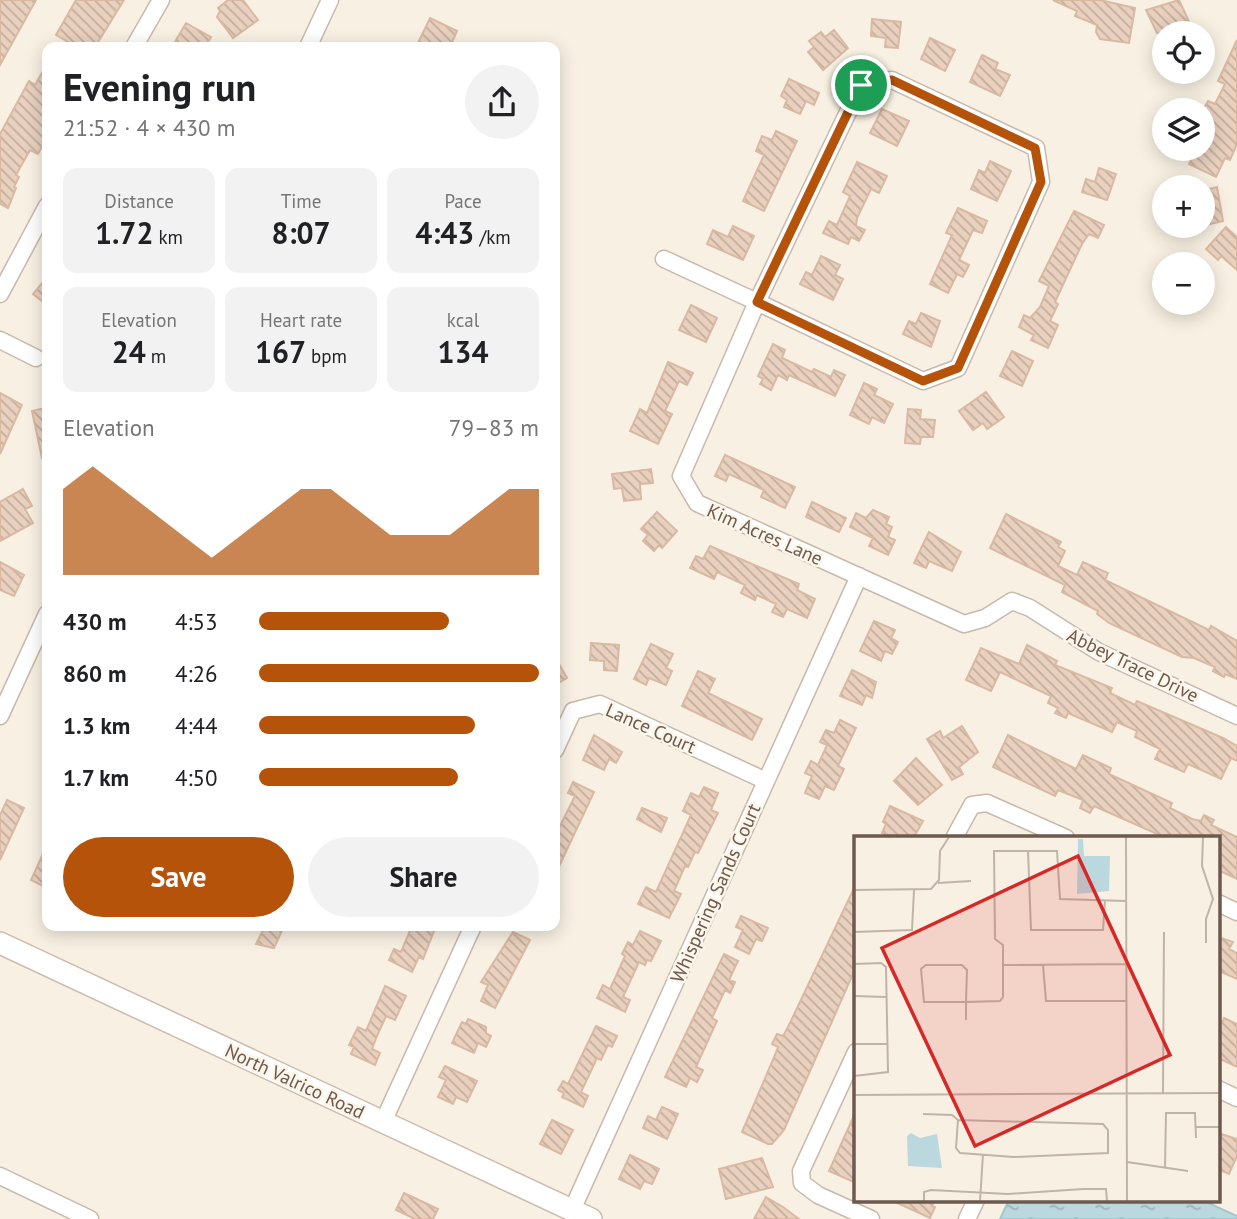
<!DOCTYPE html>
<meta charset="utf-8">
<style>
body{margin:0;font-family:"PT Sans",sans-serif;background:#f2f2f2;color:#202124;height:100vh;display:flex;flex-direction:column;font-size:26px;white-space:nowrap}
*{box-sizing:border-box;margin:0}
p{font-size:23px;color:#757577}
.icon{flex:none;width:38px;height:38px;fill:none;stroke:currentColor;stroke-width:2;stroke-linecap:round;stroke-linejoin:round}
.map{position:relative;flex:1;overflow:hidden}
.sheet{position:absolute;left:42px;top:42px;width:518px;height:889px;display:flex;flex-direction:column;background:#fff;border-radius:14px;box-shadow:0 4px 18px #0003}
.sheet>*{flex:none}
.controls{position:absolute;left:1152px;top:21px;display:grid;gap:14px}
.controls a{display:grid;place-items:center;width:63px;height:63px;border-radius:50%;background:#fff;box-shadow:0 4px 18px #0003;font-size:35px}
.pin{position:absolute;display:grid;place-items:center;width:60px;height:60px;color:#fff;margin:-30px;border:4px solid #fff;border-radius:50%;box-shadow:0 2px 7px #0007}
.round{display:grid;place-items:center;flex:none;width:74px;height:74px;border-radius:37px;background:#f2f2f2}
.summary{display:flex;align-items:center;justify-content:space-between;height:119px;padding:0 21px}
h1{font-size:38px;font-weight:700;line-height:52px}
.figures{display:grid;grid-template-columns:repeat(3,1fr);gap:10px;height:119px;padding:7px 21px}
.figures div{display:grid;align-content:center;border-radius:14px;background:#f2f2f2;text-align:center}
.figures b{font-size:30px;font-weight:700}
.figures small{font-size:19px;font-weight:400}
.figures p{font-size:19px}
.chart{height:196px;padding:14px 21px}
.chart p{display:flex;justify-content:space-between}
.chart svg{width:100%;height:126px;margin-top:7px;fill:#b45309;opacity:.7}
.button{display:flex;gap:14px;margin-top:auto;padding:14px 21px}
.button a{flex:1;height:80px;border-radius:42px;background:#b45309;color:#fff;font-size:28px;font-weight:700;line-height:80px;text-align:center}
.button a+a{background:#f2f2f2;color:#202124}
ul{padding:0 21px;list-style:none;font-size:23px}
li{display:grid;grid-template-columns:112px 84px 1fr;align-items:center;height:52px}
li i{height:18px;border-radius:9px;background:#b45309}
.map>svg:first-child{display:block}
.water{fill:url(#water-ripples);stroke:#a3c7cf;stroke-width:2}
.building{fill:url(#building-back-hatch);stroke:#dab9a2;stroke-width:2}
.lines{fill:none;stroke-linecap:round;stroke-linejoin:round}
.street-casing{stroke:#c7b9ac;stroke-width:19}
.secondary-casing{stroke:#ccbbac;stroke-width:24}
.street{stroke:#fff;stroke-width:16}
.secondary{stroke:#fff;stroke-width:21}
.route-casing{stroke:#fff;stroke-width:14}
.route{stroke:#b45309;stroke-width:9}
.labels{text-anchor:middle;stroke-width:5;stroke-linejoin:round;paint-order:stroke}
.street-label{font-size:19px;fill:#6d594d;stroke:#fcf5e9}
.inset-road{fill:none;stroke:#c0b4a7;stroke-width:2}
.view{fill:#d62828;fill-opacity:0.15;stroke:#d62828;stroke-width:3.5}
.inset-edge{fill:none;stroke:#6d594d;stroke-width:3.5}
</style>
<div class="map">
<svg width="1237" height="1219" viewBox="0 0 1237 1219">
<defs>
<pattern id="water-ripples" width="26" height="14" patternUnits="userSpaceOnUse" patternTransform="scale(1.75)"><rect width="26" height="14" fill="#bbd8df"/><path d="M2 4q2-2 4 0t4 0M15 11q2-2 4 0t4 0" fill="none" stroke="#9cb2b7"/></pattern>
<pattern id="building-back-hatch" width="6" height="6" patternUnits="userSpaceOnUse" patternTransform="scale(1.75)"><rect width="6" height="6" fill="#ead1bf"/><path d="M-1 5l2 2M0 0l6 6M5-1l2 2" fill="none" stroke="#c2ad9d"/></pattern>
</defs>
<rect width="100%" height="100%" fill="#f8f1e3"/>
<!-- water -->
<path class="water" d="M 1009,1200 L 1202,1200 L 1237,1216 L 1237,1219 L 1000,1219 Z"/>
<!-- building -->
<path class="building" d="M 0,0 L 36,0 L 0,65 Z
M 76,0 L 124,0 L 95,47 L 77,47 L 56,35 Z
M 228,0 L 243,0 L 258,20 L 233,38 L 217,17 L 220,11 L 218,8 Z
M 1053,0 L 1100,0 L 1135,8 L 1129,43 L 1100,39 L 1096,32 L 1097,25 L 1075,16 L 1077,11 Z
M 1179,0 L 1192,28 L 1182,33 L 1157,33 L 1146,10 Z
M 430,18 L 457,31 L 450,47 L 416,47 Z
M 872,19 L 901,22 L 898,48 L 885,47 L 886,38 L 871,36 Z
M 186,23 L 211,37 L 205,47 L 172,47 Z
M 834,30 L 848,48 L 823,70 L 808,52 L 814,47 L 809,41 L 821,32 L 825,37 Z
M 930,38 L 955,50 L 945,71 L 921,59 Z
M 1237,40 L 1237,144 L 1230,160 L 1225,158 L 1216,177 L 1189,164 L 1196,149 L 1202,149 L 1202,112 L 1208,101 L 1215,104 L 1225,84 L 1218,81 Z
M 982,55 L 998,63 L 995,69 L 1010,75 L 1000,96 L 970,82 Z
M 47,64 L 47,137 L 38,154 L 30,150 L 16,175 L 19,177 L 14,187 L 16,188 L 8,208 L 0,204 L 0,134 L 29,81 L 35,85 Z
M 789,79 L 819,93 L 814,105 L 806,101 L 800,114 L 784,107 L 787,100 L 781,96 Z
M 882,109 L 909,121 L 897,146 L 870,133 Z
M 776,131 L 797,141 L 764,211 L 743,201 L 764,155 L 756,151 L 762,136 L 772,140 Z
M 990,161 L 1011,171 L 997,201 L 971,189 L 979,170 L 985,173 Z
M 857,162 L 887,176 L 879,193 L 871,189 L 857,218 L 856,226 L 865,230 L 859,241 L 851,237 L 848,244 L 823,233 L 829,221 L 837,225 L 850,196 L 843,192 Z
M 1099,168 L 1116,174 L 1107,200 L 1082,192 L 1086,179 L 1095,182 Z
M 1217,187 L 1223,221 L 1202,226 L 1202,191 Z
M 958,208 L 987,221 L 982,233 L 973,230 L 959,260 L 969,265 L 963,277 L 957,274 L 948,293 L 930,284 L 952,235 L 946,233 Z
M 1074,211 L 1104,225 L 1098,238 L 1089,234 L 1082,244 L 1055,302 L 1058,304 L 1050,321 L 1058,325 L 1048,348 L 1031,340 L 1034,335 L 1019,327 L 1024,315 L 1030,318 L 1040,307 L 1049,286 L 1039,281 Z
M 733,226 L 754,236 L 743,260 L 707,244 L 713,230 L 728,237 Z
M 1226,227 L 1237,237 L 1237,270 L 1221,256 L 1218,260 L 1206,249 Z
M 821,256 L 840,265 L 835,275 L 843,279 L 833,300 L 800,284 L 806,272 L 812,275 Z
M 47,277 L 47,305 L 33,294 Z
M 691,305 L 717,318 L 706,342 L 679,330 Z
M 921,313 L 940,321 L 931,347 L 903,334 L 909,321 L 916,324 Z
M 773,344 L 785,350 L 782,358 L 812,372 L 814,369 L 831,377 L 834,370 L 845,375 L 835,396 L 789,375 L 787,380 L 778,375 L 771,390 L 760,384 L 763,379 L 758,376 Z
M 1012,351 L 1033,361 L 1022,386 L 1000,376 Z
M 668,362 L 693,373 L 687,385 L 679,381 L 665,411 L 672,414 L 658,444 L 630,431 L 640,409 L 647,413 Z
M 864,383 L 877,389 L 874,395 L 893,404 L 884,423 L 872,417 L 869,424 L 850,415 Z
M 986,392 L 1004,417 L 987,429 L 983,423 L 973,430 L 959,411 Z
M 0,393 L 22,405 L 0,454 Z
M 45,408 L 47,457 L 42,458 L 32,411 Z
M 908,409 L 921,410 L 920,419 L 935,420 L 933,437 L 921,437 L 920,444 L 905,443 Z
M 725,455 L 795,487 L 785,508 L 761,497 L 764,490 L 729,474 L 726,481 L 715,476 Z
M 651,469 L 653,483 L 640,484 L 641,499 L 624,501 L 622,488 L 614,489 L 612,474 Z
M 23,489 L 32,506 L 25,509 L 33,523 L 0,541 L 0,502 Z
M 812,502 L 846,518 L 839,532 L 806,517 Z
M 873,510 L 889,517 L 886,524 L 892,527 L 888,537 L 895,540 L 888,555 L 869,546 L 873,538 L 850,527 L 856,513 L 866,518 Z
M 657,512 L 677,531 L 662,548 L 659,545 L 654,551 L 643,541 L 648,535 L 641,529 Z
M 1006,514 L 1061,542 L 1058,547 L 1065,551 L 1058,566 L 1077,575 L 1083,562 L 1108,573 L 1105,580 L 1209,630 L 1211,626 L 1237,641 L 1237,679 L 1225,674 L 1224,677 L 1213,671 L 1215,667 L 1194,658 L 1182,657 L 1109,623 L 1097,614 L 1098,611 L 1062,592 L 1065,585 L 990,548 Z
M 929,532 L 961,552 L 952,571 L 929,561 L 926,568 L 914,563 Z
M 710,546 L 799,584 L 797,590 L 815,599 L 807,618 L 787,609 L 783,617 L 772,612 L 776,604 L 757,595 L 755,600 L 741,593 L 745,585 L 717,572 L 714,579 L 690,568 L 696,556 L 703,559 Z
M 0,562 L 24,575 L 14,596 L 0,590 Z
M 874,621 L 895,630 L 891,638 L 898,642 L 892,654 L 885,651 L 881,661 L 860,651 Z
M 591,643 L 619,645 L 617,671 L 604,670 L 604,661 L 590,660 Z
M 651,644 L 673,654 L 666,668 L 672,671 L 666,685 L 649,678 L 646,685 L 634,679 Z
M 1027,645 L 1057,661 L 1055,665 L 1112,688 L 1110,693 L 1135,705 L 1137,701 L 1223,738 L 1237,746 L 1237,761 L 1231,758 L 1221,779 L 1188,764 L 1184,772 L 1155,759 L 1160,749 L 1135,737 L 1137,731 L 1117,722 L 1112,732 L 1068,713 L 1066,718 L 1055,713 L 1058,708 L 1048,703 L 1051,696 L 1000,672 L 991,691 L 966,680 L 981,648 L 1019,664 Z
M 555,657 L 567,678 L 555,685 Z
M 852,670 L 876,682 L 872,698 L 866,695 L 862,705 L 840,696 Z
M 698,671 L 715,679 L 708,693 L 762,719 L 752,740 L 682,706 Z
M 840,720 L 856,728 L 838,766 L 844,769 L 834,790 L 825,786 L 819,799 L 805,793 L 812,776 L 805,773 L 811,761 L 818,765 L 827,745 L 820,742 L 826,730 L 834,733 Z
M 962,726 L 978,752 L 959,767 L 963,774 L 952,780 L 927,739 L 940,731 L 943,738 Z
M 594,735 L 622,752 L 616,763 L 609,759 L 604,770 L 583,760 Z
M 1008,735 L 1076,769 L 1083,755 L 1111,768 L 1109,774 L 1172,803 L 1170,808 L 1192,819 L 1201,821 L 1204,815 L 1214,820 L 1211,825 L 1237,837 L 1237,879 L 1218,870 L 1218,837 L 1164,837 L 1094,806 L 1090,813 L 1080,808 L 1083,800 L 1058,790 L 1055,796 L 993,767 Z
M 916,758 L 942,785 L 918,805 L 894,781 Z
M 573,782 L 594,792 L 555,875 L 555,836 L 575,796 L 568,793 Z
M 704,787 L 718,793 L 711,810 L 718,813 L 698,853 L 695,852 L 688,867 L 685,866 L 674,891 L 681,894 L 669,918 L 638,904 L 646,887 L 656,892 L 691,815 L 683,811 L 691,793 L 699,797 Z
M 7,800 L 24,808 L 0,860 L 0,815 Z
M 890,806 L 923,821 L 914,837 L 892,837 L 882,833 L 886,824 L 883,822 Z
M 642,808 L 667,818 L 661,832 L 637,819 Z
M 47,845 L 47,888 L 31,880 Z
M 856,884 L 856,967 L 784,1130 L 772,1144 L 768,1144 L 742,1132 L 775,1055 L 778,1047 L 772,1044 L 777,1034 L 783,1036 L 788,1027 Z
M 741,916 L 768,928 L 762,941 L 756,939 L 749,954 L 735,947 L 743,930 L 736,927 Z
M 265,926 L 284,926 L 274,948 L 256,944 Z
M 412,926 L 436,926 L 423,959 L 419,957 L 412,972 L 389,960 L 394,949 L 401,952 Z
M 640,931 L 661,941 L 651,961 L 647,960 L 645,965 L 639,962 L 623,997 L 630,1000 L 625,1012 L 597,998 L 603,985 L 610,989 L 625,956 L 622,954 L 628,942 L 633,945 Z
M 513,932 L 530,940 L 495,1008 L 481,1001 L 488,985 L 481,982 Z
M 1218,937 L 1233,942 L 1229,949 L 1237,953 L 1237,979 L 1219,971 L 1218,974 Z
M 724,954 L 738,961 L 729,980 L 735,982 L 730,993 L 725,990 L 712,1018 L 717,1021 L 696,1067 L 703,1070 L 697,1082 L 690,1078 L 686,1087 L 665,1077 Z
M 385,986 L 406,996 L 395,1020 L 386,1016 L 377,1036 L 372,1049 L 380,1053 L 375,1065 L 351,1054 L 354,1047 L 349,1045 L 358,1027 L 366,1031 Z
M 1224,1018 L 1237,1024 L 1237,1067 L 1218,1058 L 1218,1021 L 1222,1023 Z
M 468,1019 L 486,1027 L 486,1033 L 491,1036 L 486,1047 L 478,1043 L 474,1053 L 452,1043 L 462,1022 L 466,1024 Z
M 596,1026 L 617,1036 L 612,1047 L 608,1045 L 601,1060 L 597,1058 L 581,1092 L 588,1096 L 583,1107 L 562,1097 L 564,1093 L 558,1090 L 563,1081 L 568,1084 Z
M 445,1066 L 477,1081 L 467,1102 L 456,1097 L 453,1104 L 438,1097 L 446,1080 L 439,1077 Z
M 662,1107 L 678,1114 L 667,1139 L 643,1128 L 648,1116 L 656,1120 Z
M 856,1111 L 856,1183 L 829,1171 Z
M 552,1120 L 573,1130 L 561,1154 L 540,1144 Z
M 1218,1133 L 1237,1139 L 1237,1156 L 1229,1174 L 1218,1169 Z
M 630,1155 L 659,1169 L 652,1184 L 644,1181 L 640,1189 L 619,1179 Z
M 762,1158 L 773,1187 L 726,1199 L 719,1169 Z
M 404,1193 L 438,1209 L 433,1219 L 415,1219 L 396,1210 Z
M 766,1197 L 783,1207 L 799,1219 L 754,1219 Z
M 891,1200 L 935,1200 L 932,1206 L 935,1207 L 930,1218 Z"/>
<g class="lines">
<!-- street casing -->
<g class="street-casing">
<path id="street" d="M 134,47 L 161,0
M 308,47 L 330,0
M 892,80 L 1036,148 L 1041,182 L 958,368 L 923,381 L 757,302 L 861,85 Z
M 664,259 L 757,302 L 681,476 L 697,503 L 964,624 L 985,618 L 1012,601 L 1030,608 L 1099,652 L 1237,716
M 0,294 L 47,206
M 0,340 L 36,358
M 0,716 L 47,614
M 555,750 L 573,711 L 600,704 L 766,781
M 954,838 L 972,805 L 987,803 L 1066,838
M 1218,903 L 1237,912
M 856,1052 L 801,1171 L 802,1183 L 818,1195 L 871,1219
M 1218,1089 L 1237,1098
M 383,1122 L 473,926
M 0,1176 L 90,1219
M 572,1210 L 859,576
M 967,1219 L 976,1200"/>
</g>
<!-- secondary casing -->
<g class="secondary-casing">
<path id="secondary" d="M 0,943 L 591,1219"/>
</g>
<!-- street -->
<use href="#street" class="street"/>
<!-- secondary -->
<use href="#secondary" class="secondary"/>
</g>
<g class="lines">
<!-- route casing -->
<g class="route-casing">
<path id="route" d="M 892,80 L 1035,148 L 1041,182 L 958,368 L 923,381 L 757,302 L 861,85 Z"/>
</g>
<!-- route -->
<use href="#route" class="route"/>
</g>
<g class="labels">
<!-- street labels -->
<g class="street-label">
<text transform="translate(765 534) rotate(24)" y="7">Kim Acres Lane</text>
<text transform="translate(1133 665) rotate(26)" y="7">Abbey Trace Drive</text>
<text transform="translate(651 728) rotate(24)" y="7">Lance Court</text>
<text transform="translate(715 893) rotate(-66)" y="7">Whispering Sands Court</text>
<text transform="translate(295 1081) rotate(25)" y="7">North Valrico Road</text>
</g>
</g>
<!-- overview -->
<g transform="translate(854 836)">
<rect width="366" height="366" fill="#f8f1e3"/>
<path d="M 224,3 L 229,3 L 230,20 L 256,20 L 255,55 L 223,58 ZM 57,297 L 66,302 L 83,298 L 88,332 L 54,330 L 53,300 Z" fill="#bbd8df"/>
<path class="inset-road" d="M 272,1 L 273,365M 349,1 L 348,30 L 359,63 L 352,83 L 352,107M 174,15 L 177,94 L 249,94 L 251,64M 84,47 L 117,45M 0,54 L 77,53 L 85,44 L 86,15 L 95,1M 0,96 L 58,94 L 60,54M 0,128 L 27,127 L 32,131 L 34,236 L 0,240M 72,129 L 108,129 L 113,134 L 112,166 L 70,166 L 67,133 ZM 149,129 L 272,128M 189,129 L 192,165 L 272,165M 0,160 L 32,161M 112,184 L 112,166 L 146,165 L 149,161 L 149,109 L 141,103 L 140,15 L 203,15 L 206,63 L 272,65M 0,208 L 33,208M 309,257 L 310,96M 0,259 L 366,257M 69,278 L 98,279 L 104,284M 104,284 L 249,288 L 254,294 L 254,317 L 160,321 L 106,317 L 102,312 ZM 342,291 L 366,291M 273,326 L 334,335M 311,331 L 312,277 L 341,277 L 342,302M 70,365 L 70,356 L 77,354 L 154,358 L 229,353 L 252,353 L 253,365M 126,365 L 129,318"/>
<path class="view" d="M 224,20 L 316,219 L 121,310 L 28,112 Z"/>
<rect width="366" height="366" class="inset-edge"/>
</g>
</svg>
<div class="controls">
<a><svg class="icon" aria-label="locate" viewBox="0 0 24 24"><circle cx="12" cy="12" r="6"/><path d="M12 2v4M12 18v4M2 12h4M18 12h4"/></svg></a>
<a><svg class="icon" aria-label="layers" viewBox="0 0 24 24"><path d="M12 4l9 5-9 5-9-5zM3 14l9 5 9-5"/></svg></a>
<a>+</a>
<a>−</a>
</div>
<div class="pin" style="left:861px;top:85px;background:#1e9e55"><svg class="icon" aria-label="arrive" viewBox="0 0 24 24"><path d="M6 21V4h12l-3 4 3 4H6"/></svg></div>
<section class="sheet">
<div class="summary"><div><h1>Evening run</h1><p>21:52 · 4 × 430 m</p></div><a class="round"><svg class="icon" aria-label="share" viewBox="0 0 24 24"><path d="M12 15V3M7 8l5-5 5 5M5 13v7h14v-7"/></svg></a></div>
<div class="figures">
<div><p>Distance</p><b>1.72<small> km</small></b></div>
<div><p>Time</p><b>8:07</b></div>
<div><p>Pace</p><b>4:43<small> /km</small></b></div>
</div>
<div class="figures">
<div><p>Elevation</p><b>24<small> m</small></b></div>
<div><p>Heart rate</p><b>167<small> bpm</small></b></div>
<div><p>kcal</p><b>134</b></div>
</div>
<div class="chart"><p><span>Elevation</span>79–83 m</p>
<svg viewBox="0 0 160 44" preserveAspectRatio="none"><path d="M0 44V14L10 6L20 14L30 22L40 30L50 38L60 30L70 22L80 14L90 14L100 22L110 30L120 30L130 30L140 22L150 14L160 14V44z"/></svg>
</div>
<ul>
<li><b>430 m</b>4:53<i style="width:68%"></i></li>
<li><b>860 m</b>4:26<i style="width:100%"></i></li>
<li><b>1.3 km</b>4:44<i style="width:77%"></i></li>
<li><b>1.7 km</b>4:50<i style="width:71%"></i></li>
</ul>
<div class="button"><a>Save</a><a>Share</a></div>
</section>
</div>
